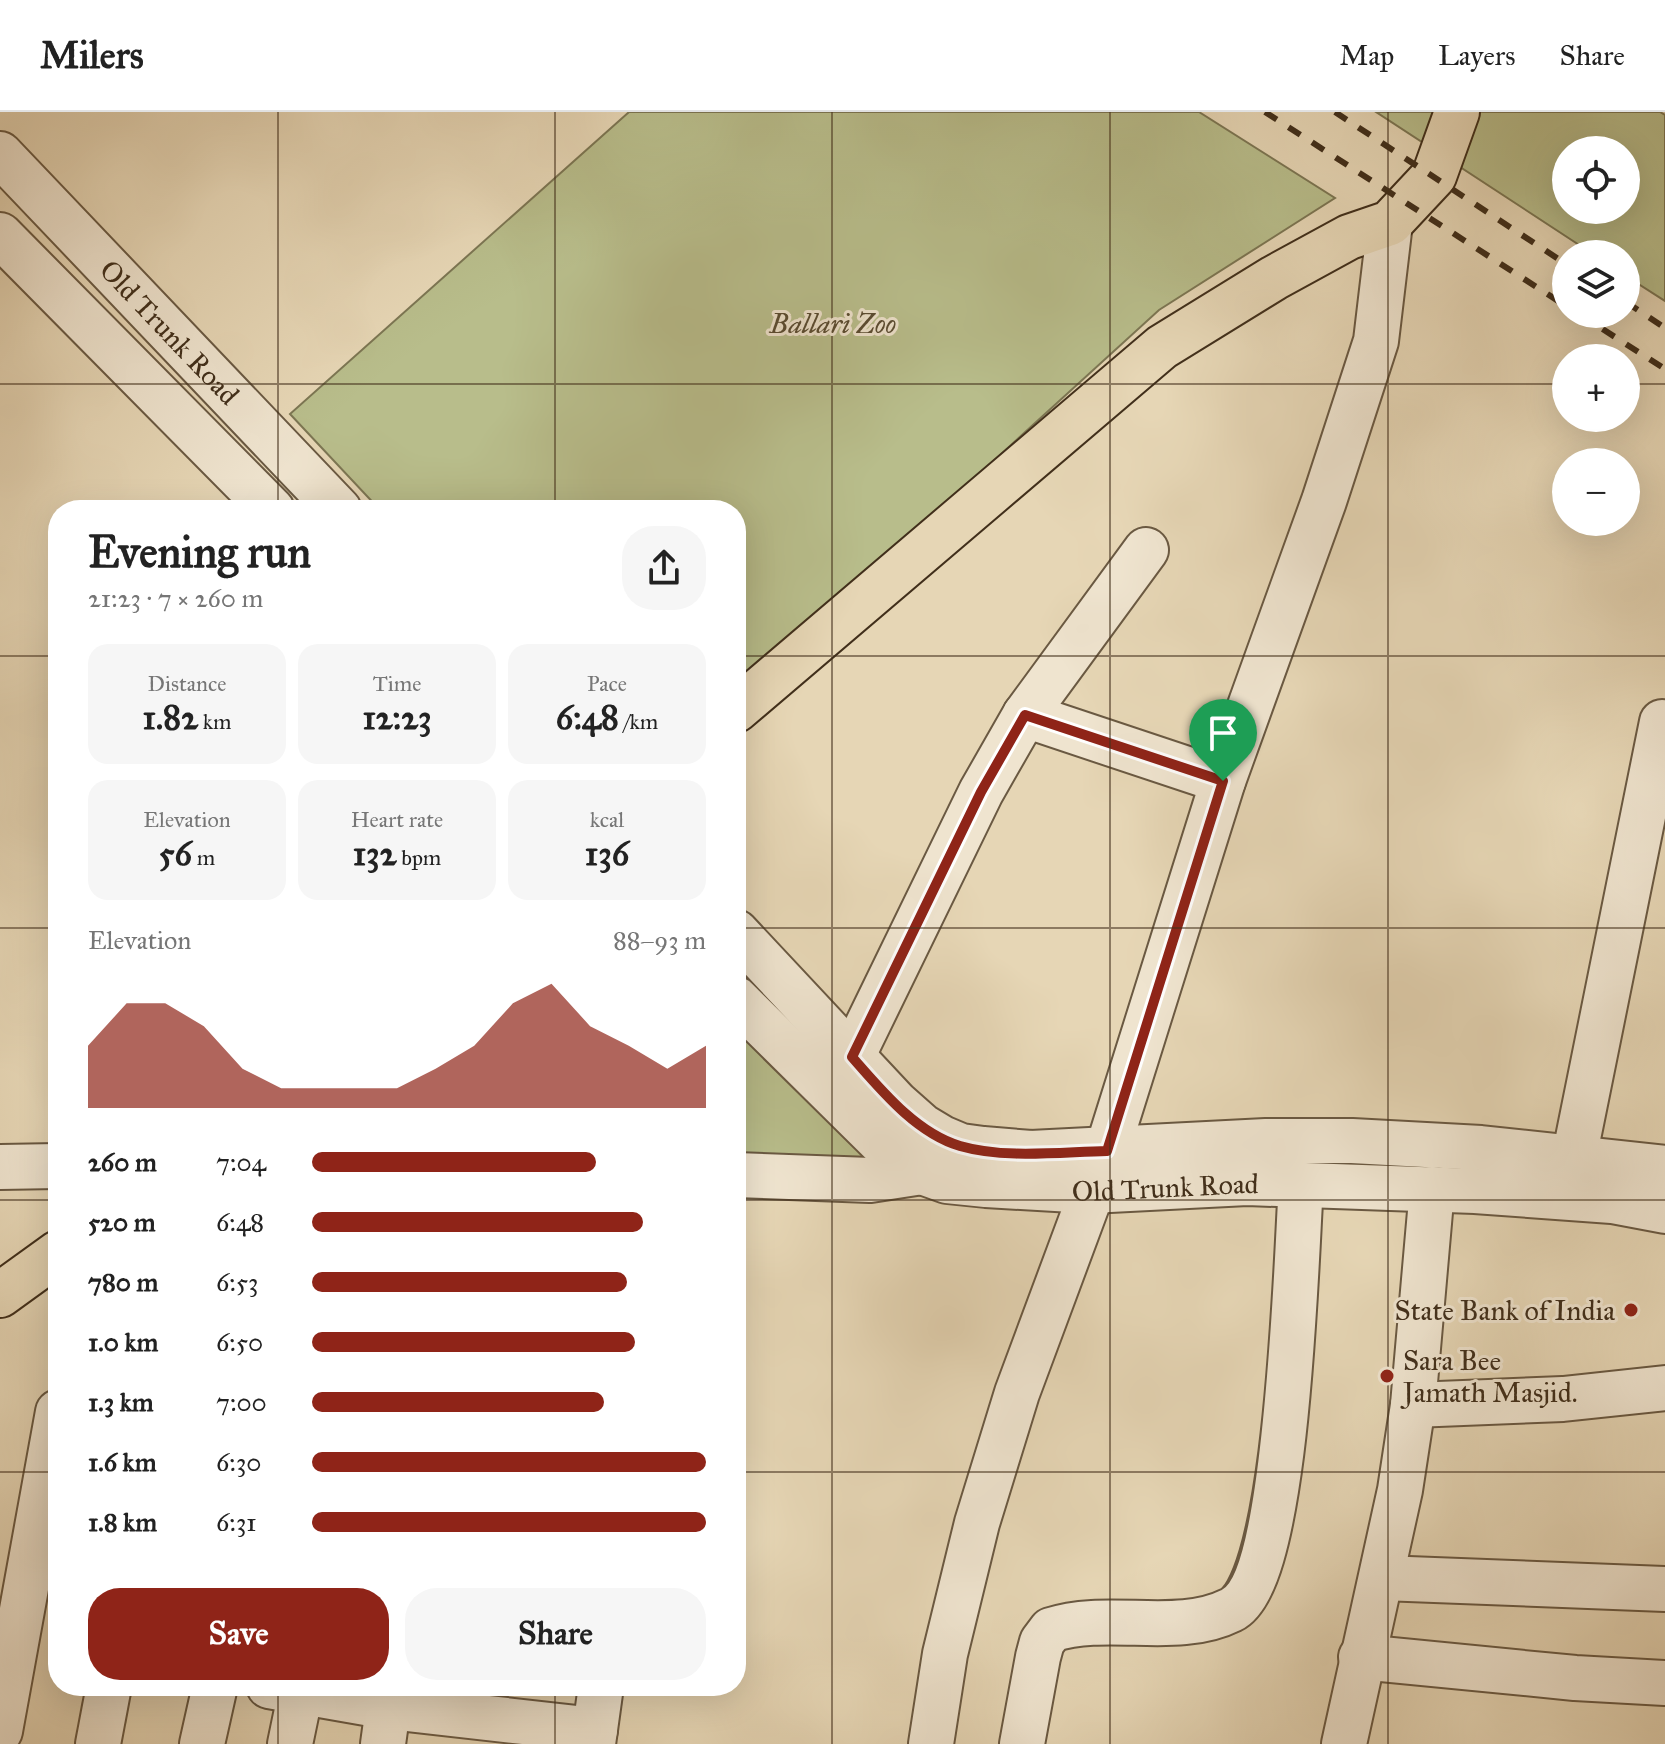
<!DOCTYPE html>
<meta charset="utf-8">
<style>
body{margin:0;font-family:"IM FELL Great Primer",serif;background:#f6f6f6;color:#222;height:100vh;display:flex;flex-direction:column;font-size:30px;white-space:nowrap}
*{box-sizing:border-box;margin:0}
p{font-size:26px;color:#767676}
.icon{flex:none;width:44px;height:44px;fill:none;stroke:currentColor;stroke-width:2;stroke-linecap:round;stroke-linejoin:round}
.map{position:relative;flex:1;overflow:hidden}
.drawer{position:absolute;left:48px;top:388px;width:698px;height:1196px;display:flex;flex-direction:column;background:#fff;border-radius:32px;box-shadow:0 8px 32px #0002}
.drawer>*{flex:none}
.fabs{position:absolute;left:1552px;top:24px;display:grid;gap:16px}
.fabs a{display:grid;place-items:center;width:88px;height:88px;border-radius:50%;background:#fff;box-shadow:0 8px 32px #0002;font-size:40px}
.pin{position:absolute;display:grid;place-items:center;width:68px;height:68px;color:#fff;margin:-82px -34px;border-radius:50% 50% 50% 0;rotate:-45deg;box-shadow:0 0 8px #0007}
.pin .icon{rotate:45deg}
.round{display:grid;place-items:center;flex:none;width:84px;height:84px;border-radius:32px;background:#f6f6f6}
.overview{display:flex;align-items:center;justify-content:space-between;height:136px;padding:0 40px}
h1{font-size:44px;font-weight:700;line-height:60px}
.stats{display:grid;grid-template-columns:repeat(3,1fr);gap:12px;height:136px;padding:8px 40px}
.stats div{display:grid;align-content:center;border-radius:20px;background:#f6f6f6;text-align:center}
.stats b{font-size:34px;font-weight:700}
.stats small{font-size:22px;font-weight:400}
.stats p{font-size:22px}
.chart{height:224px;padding:16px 40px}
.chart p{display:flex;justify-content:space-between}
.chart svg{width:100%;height:144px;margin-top:8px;fill:#8f2418;opacity:.7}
.action{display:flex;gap:16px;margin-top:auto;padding:16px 40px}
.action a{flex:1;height:92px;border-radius:32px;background:#8f2418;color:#fff;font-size:32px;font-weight:700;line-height:92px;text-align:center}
.action a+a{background:#f6f6f6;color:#222}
ul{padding:0 40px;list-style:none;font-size:26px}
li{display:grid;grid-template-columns:128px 96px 1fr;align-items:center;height:60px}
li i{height:20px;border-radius:10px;background:#8f2418}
header{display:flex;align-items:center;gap:48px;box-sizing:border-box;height:112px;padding:0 40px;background:#fff;border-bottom:2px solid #e0e0e0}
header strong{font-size:38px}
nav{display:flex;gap:44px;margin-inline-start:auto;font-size:28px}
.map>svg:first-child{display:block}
.green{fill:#b8bd8b;stroke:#7c7653;stroke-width:2;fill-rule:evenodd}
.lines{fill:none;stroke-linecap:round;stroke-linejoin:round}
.minor-casing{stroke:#6a5942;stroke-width:48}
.major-casing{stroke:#412f1b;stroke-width:48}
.minor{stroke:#efe4cf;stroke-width:44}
.major{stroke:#e6d6b5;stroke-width:44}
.rail{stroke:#412f1b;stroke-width:6;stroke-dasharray:14 14;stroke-linecap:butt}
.route-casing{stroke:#fff;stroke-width:16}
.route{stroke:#8f2418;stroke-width:10}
.grid{fill:none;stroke:#412f1b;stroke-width:2;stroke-opacity:0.55}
.poi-dot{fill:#8f2418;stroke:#efe4cf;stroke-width:3}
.labels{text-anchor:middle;stroke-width:6;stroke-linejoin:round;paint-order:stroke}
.park-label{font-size:28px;font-style:italic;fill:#594b31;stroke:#efe4cf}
.street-label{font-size:28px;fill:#412f1b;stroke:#efe4cf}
.poi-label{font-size:28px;fill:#412f1b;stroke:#efe4cf;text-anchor:end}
</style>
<header>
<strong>Milers</strong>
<nav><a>Map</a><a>Layers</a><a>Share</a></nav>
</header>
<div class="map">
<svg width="1665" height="1632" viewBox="0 0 1665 1632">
<rect width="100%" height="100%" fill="#e6d6b5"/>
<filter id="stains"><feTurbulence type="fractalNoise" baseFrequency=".0025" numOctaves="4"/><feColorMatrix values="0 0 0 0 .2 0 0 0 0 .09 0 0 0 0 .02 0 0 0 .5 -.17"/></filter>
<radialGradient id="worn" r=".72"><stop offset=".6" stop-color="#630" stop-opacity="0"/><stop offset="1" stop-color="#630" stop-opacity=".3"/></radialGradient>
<!-- green -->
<path class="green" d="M 629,0 L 1199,0 L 1335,86 L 1159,198 L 908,427 L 736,576 L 736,398 L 380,398 L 290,302 Z
M 1376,0 L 1660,0 L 1665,3 L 1665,189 L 1626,164 L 1626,142 L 1593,142 ZM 1566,38 L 1626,38 L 1626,98 L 1566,98 Z
M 736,909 L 880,1050 L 736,1045 Z"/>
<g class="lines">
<!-- minor casing -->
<g class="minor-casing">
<g id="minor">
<path id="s1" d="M 0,42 L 339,398"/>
<path d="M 0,123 L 272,398"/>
<path d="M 1025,603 L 1223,669"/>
<path d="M 736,820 L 896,991 L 922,1014 L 942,1026 L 961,1034 L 983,1037 L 1031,1041 L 1266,1029 L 1352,1029 L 1481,1036 L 1665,1056"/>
<path id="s2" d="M 736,887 L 892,1041 L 922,1060 L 947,1069 L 986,1073 L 1090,1079 L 1247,1071 L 1475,1079 L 1612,1089 L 1665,1099"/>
<path d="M 852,945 L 981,680 L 1025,603 L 1146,438"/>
<path d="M 1574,1046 L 1662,610"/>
<path d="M 0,1055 L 58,1054"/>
<path d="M 736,1063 L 870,1068 L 922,1060"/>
<path d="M 1413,1293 L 1563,1287 L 1665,1276"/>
<path d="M 1382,1466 L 1665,1477"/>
<path d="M 1361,1545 L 1575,1566 L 1665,1571"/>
<path d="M 269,1574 L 389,1595 L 595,1618"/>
<path d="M 0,1619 L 58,1300"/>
<path d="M 98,1632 L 109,1574"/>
<path d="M 202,1632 L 215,1574"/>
<path d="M 290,1632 L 302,1574"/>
<path d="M 383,1632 L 391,1574"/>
<path d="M 593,1632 L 601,1574"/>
<path d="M 931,1632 L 945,1542 L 977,1411 L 1017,1281 L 1107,1039 L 1223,669 L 1324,389 L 1376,229 L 1390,111"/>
<path d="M 1022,1632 L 1038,1545 L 1042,1530 L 1051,1518 C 1109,1499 1177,1525 1231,1498 C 1289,1471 1296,1142 1301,1073"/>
<path d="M 1344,1632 L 1400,1378 L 1413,1293 L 1432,1077"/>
</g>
</g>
<!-- major casing -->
<g class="major-casing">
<path id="major" d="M 736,598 L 1162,235 L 1274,166 L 1349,125 L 1390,111 L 1434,64 L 1457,0
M 0,1183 L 58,1141"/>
</g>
<!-- minor -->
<use href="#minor" class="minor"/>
<!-- major -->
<use href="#major" class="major"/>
<!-- rail -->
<path class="rail" d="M 1265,0 L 1566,194
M 1335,0 L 1566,152
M 1626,190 L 1665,216
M 1579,202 L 1665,257"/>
</g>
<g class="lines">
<!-- route casing -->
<g class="route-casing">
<path id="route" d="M 1025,603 L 1223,669 L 1107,1039 C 1060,1040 1005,1047 960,1034 C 916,1021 881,978 852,945 L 981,680 Z"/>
</g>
<!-- route -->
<use href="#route" class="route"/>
</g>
<!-- grid -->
<path class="grid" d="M 278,0 L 278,398M 555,0 L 555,398M 832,0 L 832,1632M 1110,0 L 1110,1632M 1388,0 L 1388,1632M 0,272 L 1566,272M 1626,272 L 1665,272M 0,544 L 58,544M 736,544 L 1665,544M 0,816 L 58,816M 736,816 L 1665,816M 0,1088 L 58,1088M 736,1088 L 1665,1088M 0,1360 L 58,1360M 736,1360 L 1665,1360M 278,1574 L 278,1632M 555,1574 L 555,1632"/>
<!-- markers -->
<g class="poi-dot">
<circle cx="1631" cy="1198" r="8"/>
<circle cx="1387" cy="1264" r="8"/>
</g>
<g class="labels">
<!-- park labels -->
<g class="park-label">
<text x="833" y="221">Ballari Zoo</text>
</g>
<!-- street labels -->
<g class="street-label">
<text dy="10" stroke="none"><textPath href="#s1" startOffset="246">Old Trunk Road</textPath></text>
<text dy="10" stroke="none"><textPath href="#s2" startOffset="500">Old Trunk Road</textPath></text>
</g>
<!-- poi labels -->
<g class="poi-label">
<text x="1615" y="1208">State Bank of India</text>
<text x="1403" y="1258" text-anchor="start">Sara Bee<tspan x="1403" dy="32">Jamath Masjid.</tspan></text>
</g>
</g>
<rect width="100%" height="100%" filter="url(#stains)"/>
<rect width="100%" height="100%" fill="url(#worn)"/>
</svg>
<div class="fabs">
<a><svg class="icon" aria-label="locate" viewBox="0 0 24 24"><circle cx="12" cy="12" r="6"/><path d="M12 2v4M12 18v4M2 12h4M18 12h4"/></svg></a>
<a><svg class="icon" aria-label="layers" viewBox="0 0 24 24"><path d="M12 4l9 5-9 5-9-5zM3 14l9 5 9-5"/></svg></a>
<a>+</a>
<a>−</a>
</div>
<div class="pin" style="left:1223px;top:669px;background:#1e9e55"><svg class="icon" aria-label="arrive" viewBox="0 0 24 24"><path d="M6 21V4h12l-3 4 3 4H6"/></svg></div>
<section class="drawer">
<div class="overview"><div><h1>Evening run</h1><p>21:23 · 7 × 260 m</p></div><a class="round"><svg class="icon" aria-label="share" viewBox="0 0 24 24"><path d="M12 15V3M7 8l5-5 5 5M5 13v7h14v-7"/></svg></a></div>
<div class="stats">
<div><p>Distance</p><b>1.82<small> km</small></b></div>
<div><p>Time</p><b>12:23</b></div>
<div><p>Pace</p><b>6:48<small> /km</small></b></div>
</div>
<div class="stats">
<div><p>Elevation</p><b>56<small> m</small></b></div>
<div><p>Heart rate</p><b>132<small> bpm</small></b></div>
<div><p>kcal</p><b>136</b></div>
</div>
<div class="chart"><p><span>Elevation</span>88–93 m</p>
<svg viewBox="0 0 160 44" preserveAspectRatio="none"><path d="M0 44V25L10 12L20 12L30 19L40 32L50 38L60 38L70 38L80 38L90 32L100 25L110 12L120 6L130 19L140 25L150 32L160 25V44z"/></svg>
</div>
<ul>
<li><b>260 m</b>7:04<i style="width:72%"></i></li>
<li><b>520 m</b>6:48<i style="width:84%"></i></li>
<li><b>780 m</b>6:53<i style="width:80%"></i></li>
<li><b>1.0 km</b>6:50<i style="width:82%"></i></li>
<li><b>1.3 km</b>7:00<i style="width:74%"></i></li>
<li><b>1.6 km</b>6:30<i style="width:100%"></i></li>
<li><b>1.8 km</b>6:31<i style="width:100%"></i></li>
</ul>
<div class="action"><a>Save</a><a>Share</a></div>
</section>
</div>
